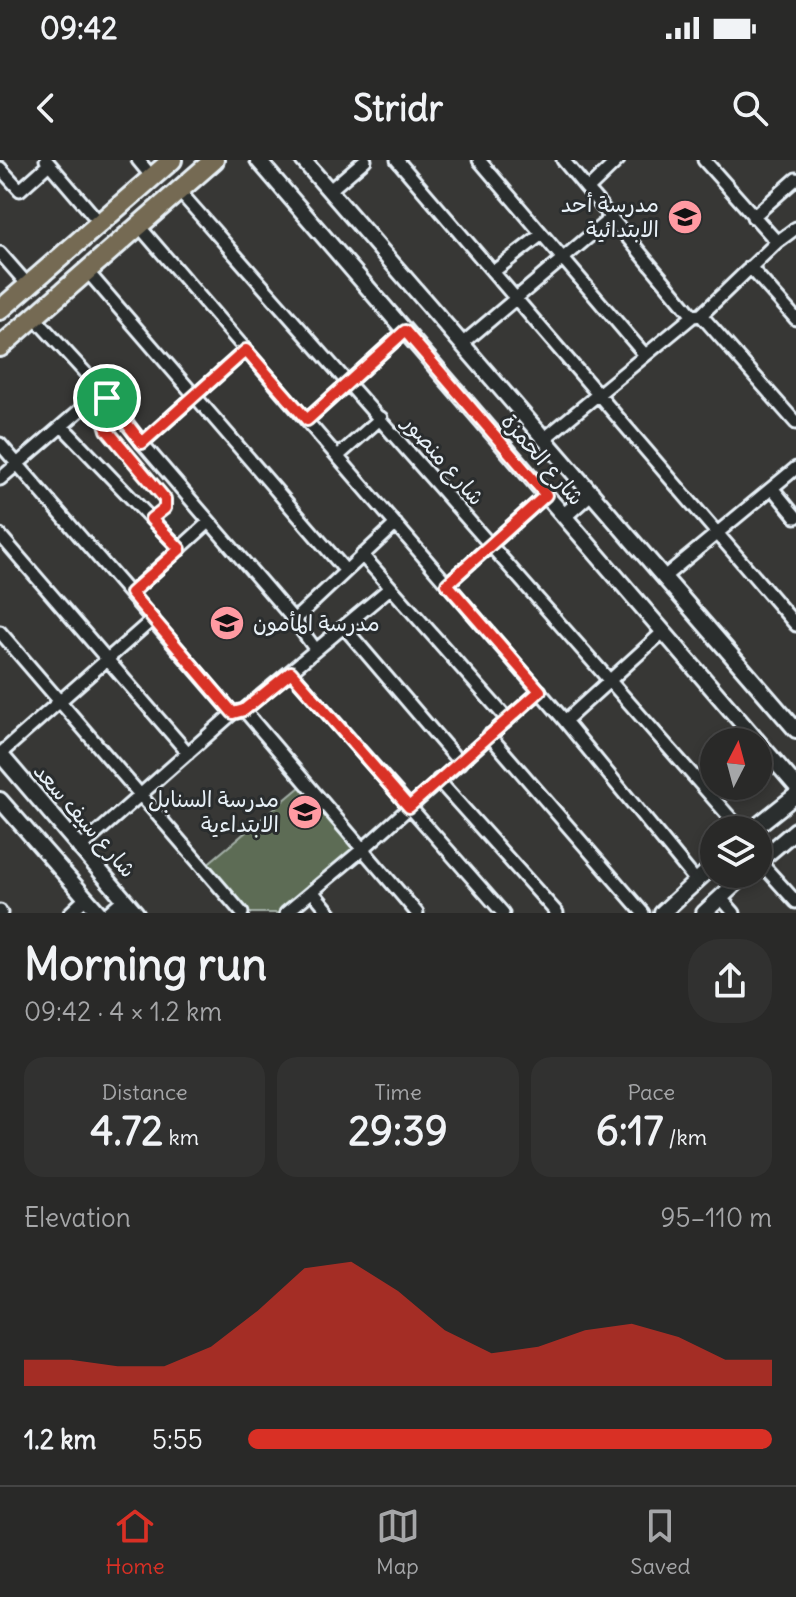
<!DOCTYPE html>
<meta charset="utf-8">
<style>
body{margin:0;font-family:Delius,"Playpen Sans Arabic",sans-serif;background:#313130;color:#f1f3f6;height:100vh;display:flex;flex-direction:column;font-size:30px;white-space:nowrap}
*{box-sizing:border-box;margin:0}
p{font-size:26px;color:#a5a6a8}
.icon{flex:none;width:44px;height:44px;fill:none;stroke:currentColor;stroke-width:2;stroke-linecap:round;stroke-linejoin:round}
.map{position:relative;height:753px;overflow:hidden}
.side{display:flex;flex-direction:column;background:#292928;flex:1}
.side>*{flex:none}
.needle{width:52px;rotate:6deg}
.tools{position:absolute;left:700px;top:568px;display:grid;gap:16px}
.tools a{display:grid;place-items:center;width:72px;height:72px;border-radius:50%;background:#292928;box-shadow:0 4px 12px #0003,0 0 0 2px #454545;font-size:40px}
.pin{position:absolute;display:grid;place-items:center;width:68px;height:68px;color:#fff;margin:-34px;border:4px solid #fff;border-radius:50%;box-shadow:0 2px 8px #0007}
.round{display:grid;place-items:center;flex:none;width:84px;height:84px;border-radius:32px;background:#313130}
.overview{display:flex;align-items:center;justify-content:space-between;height:136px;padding:0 24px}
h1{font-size:44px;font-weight:700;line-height:60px}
.metrics{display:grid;grid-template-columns:repeat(3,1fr);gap:12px;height:136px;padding:8px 24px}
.metrics div{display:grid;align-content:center;border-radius:20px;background:#313130;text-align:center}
.metrics b{font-size:40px;font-weight:700}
.metrics small{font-size:22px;font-weight:400}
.metrics p{font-size:22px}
.chart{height:224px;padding:16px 24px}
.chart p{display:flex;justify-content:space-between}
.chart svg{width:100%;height:144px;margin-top:8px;fill:#d93025;opacity:.7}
ul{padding:0 24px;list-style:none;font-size:26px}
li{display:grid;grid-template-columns:128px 96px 1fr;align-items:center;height:60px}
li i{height:20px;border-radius:10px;background:#d93025}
.status{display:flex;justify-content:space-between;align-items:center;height:56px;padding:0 40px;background:#292928;direction:ltr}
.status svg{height:22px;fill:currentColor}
header{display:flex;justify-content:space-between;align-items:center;height:104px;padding:0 24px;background:#292928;font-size:36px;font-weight:700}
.tabs{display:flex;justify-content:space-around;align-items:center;height:112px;border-top:2px solid #454545;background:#292928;font-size:22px;color:#a5a6a8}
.tabs a{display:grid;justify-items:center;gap:4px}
.tabs .selected{color:#d93025}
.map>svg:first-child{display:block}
.pitch{fill:#5d6c54;stroke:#a2aea6;stroke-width:2}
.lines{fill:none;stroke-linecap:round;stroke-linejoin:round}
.service-casing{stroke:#e8f1f8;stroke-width:11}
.minor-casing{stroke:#e8f1f8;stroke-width:17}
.tertiary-casing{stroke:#e8f1f8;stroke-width:20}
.primary-casing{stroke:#e8f1f8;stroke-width:24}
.service{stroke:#2a2d2e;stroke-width:5}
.minor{stroke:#2a2d2e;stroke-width:11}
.tertiary{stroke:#2a2d2e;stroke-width:14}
.primary{stroke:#746b52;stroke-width:18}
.route-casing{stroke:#fff;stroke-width:16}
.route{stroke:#d93025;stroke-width:10}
.labels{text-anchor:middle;stroke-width:6;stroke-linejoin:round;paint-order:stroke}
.poi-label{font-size:22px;fill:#e8f1f8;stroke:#2a2d2e;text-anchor:end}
.street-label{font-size:22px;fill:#e8f1f8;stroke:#2a2d2e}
</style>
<div class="status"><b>09:42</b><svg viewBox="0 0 49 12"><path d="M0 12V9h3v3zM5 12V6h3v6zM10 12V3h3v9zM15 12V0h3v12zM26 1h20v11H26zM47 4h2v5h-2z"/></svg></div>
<header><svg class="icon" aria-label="back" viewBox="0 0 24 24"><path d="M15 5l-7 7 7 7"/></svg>Stridr<svg class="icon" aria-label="search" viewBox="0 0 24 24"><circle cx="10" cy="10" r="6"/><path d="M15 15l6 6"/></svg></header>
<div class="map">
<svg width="796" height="753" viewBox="0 0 796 753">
<rect width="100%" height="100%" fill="#373735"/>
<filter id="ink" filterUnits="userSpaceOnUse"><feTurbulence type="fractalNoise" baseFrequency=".0125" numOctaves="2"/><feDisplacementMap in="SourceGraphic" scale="16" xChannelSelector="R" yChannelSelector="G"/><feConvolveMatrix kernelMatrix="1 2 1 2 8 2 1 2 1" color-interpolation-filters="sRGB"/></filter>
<g filter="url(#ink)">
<!-- pitch -->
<path class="pitch" d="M 306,622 L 364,688 L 286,753 L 243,753 L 205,706 Z"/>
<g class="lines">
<!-- service casing -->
<g class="service-casing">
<path id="service" d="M 107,240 L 103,257 L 107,270 L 165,339 L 165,348 L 152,358"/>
</g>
<!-- minor casing -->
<g class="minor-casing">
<path id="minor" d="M 46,0 L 100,63
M 138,0 L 152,17
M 397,0 L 796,465
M 479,0 L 645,195
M 563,0 L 693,156
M 704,0 L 777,82
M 0,8 L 20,30 L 49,4
M 588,29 L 618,0
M 330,30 L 365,0
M 179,31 L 741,670
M 753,57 L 796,19
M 139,66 L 565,561 L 697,722
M 0,93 L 28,125
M 750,107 L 796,159
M 87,111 L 345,410
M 493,112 L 542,74
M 701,155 L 796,263
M 34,157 L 102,231 L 142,283 L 294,460 L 316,490
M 462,184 L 612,57
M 307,260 L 405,171
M 62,266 L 180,389
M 544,279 L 693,156 L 701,155 L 777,82 L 796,68
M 142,283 L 246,190
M 0,284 L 233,553
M 338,296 L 381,258
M 0,319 L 102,231
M 773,329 L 796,357
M 0,375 L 188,593
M 362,395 L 507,559
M 664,417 L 796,308
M 447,424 L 546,335
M 131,433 L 209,362
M 294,460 L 396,364
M 344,467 L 460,603
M 0,472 L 242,753
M 291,512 L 503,753
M 244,550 L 417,753
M 565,561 L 663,472
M 489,575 L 643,753
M 0,594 L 153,459
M 438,620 L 557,753
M 79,689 L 233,553 L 244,550 L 390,428
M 759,701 L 796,742
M 312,731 L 330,753
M 721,738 L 734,753
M 0,751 L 1,753
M 70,753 L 86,738
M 286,753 L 364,688 L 540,531"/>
</g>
<!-- tertiary casing -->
<g class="tertiary-casing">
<path id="tertiary" d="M 258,0 L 796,626
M 303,0 L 796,570
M 564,356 L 591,332
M 0,594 L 136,753
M 0,640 L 99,753
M 752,670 L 796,635
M 758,702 L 796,670
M 110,753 L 125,740
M 662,753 L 714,705
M 704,753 L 746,714"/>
</g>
<!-- primary casing -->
<g class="primary-casing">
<path id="primary" d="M 0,150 L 172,0
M 0,187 L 214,0"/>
</g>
<!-- service -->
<use href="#service" class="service"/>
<!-- minor -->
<use href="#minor" class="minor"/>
<!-- tertiary -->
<use href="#tertiary" class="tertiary"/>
<!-- primary -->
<use href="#primary" class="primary"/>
</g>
</g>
<g class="lines" filter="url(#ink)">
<!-- route casing -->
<g class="route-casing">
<path id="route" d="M 405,171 L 546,335 L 447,424 L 540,531 L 409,647 L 291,512 L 244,550 L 233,553 L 131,433 L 180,389 L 151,359 L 165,348 L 165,339 L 107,270 L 103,257 L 107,238 L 142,283 L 246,190 L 307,260 Z"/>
</g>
<!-- route -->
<use href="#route" class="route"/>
</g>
<!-- icons -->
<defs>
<g id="school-disc" transform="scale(1.8)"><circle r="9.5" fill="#ff9aa2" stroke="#2a2d2e"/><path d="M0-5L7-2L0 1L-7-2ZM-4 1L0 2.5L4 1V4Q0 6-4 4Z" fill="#111"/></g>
</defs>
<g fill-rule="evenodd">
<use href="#school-disc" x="685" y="57"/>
<use href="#school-disc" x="227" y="463"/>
<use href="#school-disc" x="305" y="652"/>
</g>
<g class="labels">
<!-- poi labels -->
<g class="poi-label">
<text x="659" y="52">مدرسة أحد<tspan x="659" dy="25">الابتدائية</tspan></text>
<text x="253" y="471" text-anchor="start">مدرسة المأمون</text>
<text x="279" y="647">مدرسة السنابل<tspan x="279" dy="25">الابتداءية</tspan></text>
</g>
<!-- street labels -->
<g class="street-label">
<text transform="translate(543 299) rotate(49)" y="8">شارع الحمزة</text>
<text transform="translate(444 300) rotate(49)" y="8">شارع منصور</text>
<text transform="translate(85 660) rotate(49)" y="8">شارع سيف سعد</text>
</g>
</g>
</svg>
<div class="tools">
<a><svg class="needle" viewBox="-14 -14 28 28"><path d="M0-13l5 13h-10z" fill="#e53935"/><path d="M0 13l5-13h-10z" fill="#a5a6a8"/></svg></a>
<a><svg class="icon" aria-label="layers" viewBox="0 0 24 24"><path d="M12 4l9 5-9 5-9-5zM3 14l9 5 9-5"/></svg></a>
</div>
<div class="pin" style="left:107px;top:238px;background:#1e9e55"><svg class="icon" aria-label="arrive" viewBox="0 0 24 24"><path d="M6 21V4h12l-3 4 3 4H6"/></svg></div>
</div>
<section class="side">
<div class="overview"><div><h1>Morning run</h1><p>09:42 · 4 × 1.2 km</p></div><a class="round"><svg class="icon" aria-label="share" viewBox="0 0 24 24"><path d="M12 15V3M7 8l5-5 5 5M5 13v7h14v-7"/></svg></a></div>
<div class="metrics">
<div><p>Distance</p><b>4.72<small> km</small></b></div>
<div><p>Time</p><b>29:39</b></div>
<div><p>Pace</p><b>6:17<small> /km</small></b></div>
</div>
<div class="chart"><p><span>Elevation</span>95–110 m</p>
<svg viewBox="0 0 160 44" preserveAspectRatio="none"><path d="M0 44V36L10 36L20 38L30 38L40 32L50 21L60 8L70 6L80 15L90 27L100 34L110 32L120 27L130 25L140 29L150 36L160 36V44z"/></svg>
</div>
<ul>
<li><b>1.2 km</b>5:55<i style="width:100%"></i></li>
</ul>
</section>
<nav class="tabs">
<a class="selected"><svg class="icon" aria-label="home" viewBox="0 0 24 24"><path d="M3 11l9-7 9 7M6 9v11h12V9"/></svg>Home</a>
<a><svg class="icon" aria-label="map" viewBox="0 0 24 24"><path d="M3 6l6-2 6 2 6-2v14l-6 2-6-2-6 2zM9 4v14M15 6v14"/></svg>Map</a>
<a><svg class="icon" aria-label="saved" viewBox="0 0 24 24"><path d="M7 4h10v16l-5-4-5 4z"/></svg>Saved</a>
</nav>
